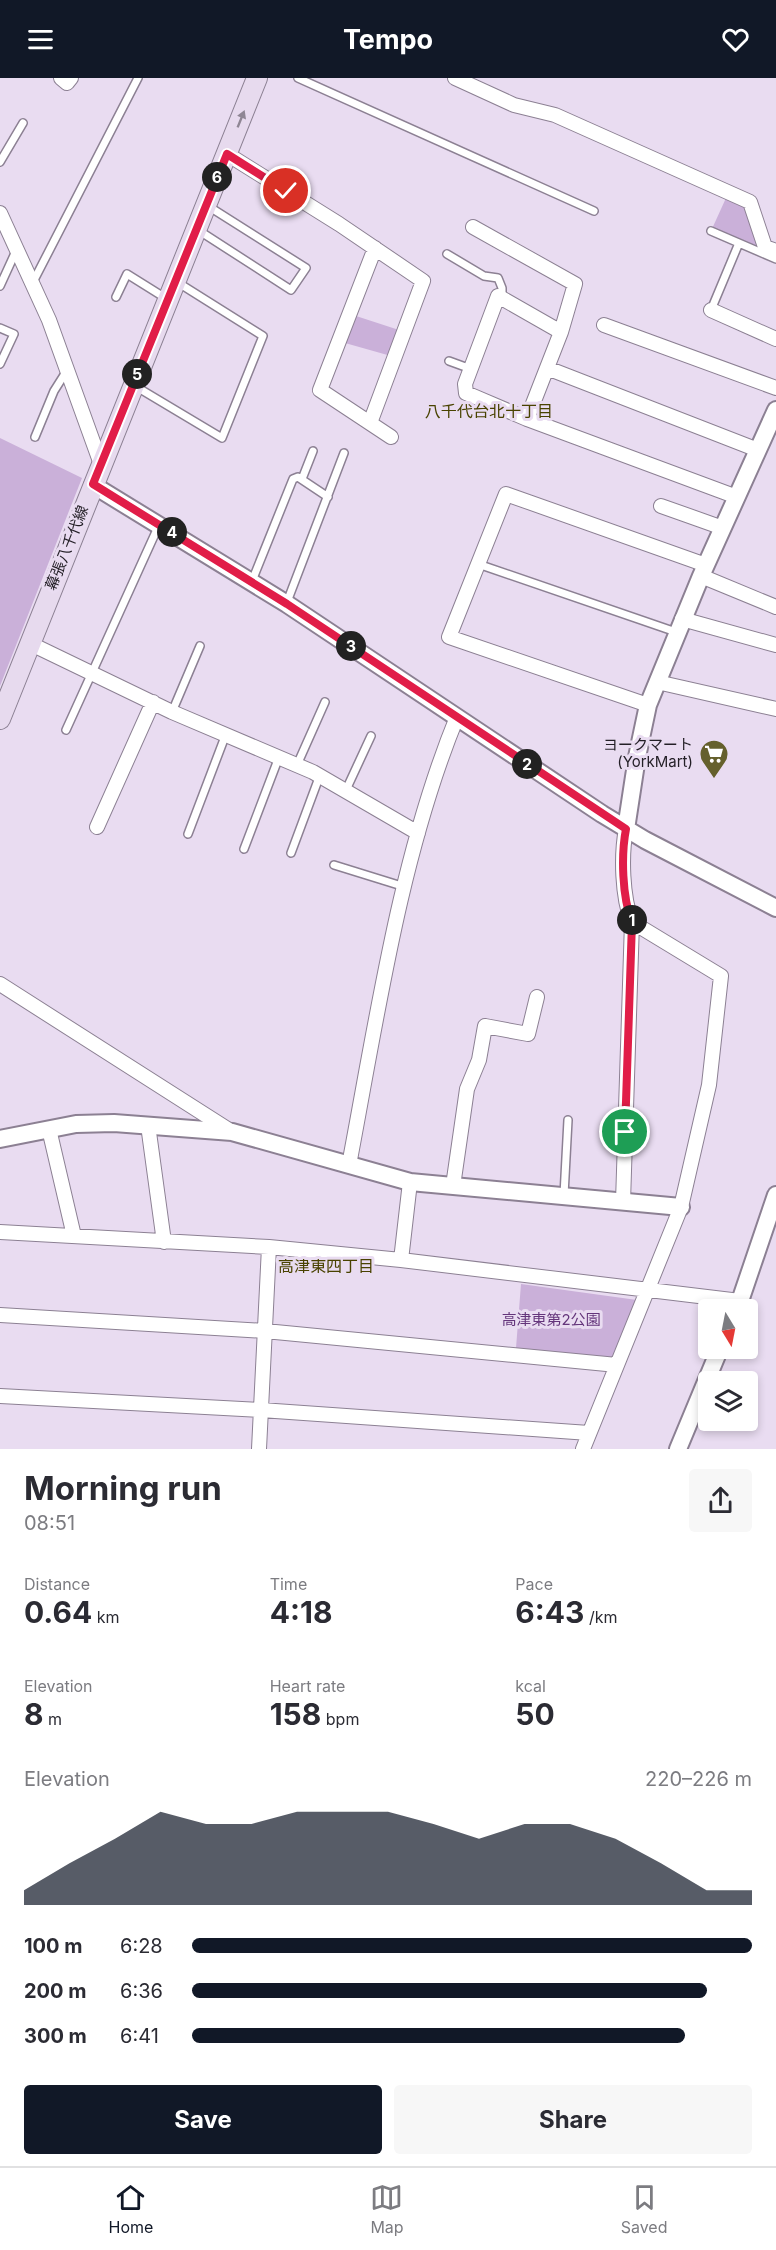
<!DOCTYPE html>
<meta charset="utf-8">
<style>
body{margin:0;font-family:Inter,"Noto Sans JP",sans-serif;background:#f7f7f7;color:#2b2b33;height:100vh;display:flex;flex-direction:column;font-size:22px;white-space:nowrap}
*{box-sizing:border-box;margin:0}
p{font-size:20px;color:#7c7c81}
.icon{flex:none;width:33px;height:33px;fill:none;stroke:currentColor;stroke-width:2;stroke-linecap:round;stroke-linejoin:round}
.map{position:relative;height:1371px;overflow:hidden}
.sheet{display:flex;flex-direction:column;background:#fff;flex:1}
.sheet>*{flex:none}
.needle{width:39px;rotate:170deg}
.tools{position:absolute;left:698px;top:1221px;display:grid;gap:12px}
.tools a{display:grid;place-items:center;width:60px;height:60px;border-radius:6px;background:#fff;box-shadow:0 3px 9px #0003;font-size:30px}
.pin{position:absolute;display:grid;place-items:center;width:51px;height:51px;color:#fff;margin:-26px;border:3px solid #fff;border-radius:50%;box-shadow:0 2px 6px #0007}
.km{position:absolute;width:30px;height:30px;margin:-15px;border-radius:50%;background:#222;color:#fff;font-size:16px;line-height:30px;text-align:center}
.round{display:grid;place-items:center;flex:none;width:63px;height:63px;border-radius:6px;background:#f7f7f7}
.head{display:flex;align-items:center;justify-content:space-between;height:102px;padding:0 24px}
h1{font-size:33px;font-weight:700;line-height:45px}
.metrics{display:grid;grid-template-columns:repeat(3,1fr);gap:9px;height:102px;padding:6px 24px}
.metrics div{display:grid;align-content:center}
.metrics b{font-size:30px;font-weight:700}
.metrics small{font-size:16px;font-weight:400}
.metrics p{font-size:16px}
.chart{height:168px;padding:12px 24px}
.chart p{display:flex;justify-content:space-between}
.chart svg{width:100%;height:108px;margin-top:6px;fill:#111827;opacity:.7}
.cta{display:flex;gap:12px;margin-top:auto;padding:12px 24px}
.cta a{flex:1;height:69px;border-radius:6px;background:#111827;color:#fff;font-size:24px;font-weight:700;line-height:69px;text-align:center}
.cta a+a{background:#f7f7f7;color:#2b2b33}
ul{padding:0 24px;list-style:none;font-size:20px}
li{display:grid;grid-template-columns:96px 72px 1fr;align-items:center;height:45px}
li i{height:15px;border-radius:8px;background:#111827}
header{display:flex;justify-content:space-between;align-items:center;height:78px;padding:0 24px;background:#111827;color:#fff;font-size:27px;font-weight:700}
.tab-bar{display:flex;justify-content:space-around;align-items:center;height:84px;border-top:2px solid #e1e1e2;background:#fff;font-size:16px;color:#7c7c81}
.tab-bar a{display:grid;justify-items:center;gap:3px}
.tab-bar .current{color:#111827}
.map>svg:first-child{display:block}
.green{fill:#cab0d9}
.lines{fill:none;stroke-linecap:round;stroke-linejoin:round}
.service-casing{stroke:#8c8093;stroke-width:10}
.minor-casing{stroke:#8c8093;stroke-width:16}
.tertiary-casing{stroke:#8c8093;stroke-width:20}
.secondary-casing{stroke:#8c8093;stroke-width:22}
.service{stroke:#fff;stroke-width:7}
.minor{stroke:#fff;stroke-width:14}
.tertiary{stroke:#fff;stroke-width:16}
.secondary{stroke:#e7daee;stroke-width:20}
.oneway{fill:#8f8694}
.route-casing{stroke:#fff;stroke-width:12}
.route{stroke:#e11d48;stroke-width:8}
.labels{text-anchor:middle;stroke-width:6;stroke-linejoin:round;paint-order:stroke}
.street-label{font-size:15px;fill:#231f26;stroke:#e9dcf1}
.poi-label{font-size:15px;fill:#231f26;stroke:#e9dcf1;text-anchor:end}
.park-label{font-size:15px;fill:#64357b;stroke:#e9dcf1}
.neighbourhood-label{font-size:16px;fill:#494200;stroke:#e9dcf1}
</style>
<header><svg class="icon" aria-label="menu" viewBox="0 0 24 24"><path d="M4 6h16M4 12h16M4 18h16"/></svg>Tempo<svg class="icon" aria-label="heart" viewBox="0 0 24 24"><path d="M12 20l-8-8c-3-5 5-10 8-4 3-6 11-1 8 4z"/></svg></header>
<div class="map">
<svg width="776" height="1371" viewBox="0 0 776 1371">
<rect width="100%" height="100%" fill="#e9dcf1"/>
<!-- green -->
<path class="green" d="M 726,120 L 745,129 L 761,175 L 711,153 Z
M 353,237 L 399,252 L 391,278 L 345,265 Z
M 0,360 L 82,400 L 0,608 Z
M 521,1206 L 637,1222 L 613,1280 L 516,1270 Z"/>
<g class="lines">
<!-- service casing -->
<g class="service-casing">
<path id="service" d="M 298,0 L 594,133
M 0,84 L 23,45
M 198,152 L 291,212 L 306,190 L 208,128
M 711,153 L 776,181
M 447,176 L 484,198 L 498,200 L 502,210 L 502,220
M 32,206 L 138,0
M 0,208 L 16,173
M 116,219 L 127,196 L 167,221
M 711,232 L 739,165
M 0,250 L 14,256 L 0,286
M 449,283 L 471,291
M 135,308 L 222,360 L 263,258 L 177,204
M 35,359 L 54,313 L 66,294
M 302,401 L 313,373
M 478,486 L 676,554
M 252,503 L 293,401 L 298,399 L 328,419
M 287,524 L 344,375
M 172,634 L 200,568
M 66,652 L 159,447
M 297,687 L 325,624
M 346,712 L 371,658
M 188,756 L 226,656
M 244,771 L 279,679
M 291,775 L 320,697
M 334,787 L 405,809
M 564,1117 L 568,1042"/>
</g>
<!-- minor casing -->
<g class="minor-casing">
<path id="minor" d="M 61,0 L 67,5 L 71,0
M 455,0 L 514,27 L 555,37 L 750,124 L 765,169 L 776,173
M 227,76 L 339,146 L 423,203 L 370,345
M 0,135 L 49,242 L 101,386
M 473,149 L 575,206 L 561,254
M 375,170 L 320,312 L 391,359
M 711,232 L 776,261
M 604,247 L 776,310
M 547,290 L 758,372
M 527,341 L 561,254 L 498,218 L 465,306 L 466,315 L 527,341 L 737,419
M 661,428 L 723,450
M 701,498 L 776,529
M 682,541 L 776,567
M 29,565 L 172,634 L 313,694 L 418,755
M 657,604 L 776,631
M 648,627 L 449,559 L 506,416 L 706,487
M 97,749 L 153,624
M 0,906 L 232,1054
M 148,1047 L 164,1164
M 49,1051 L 74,1158
M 349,1087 C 377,940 400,778 457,639
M 453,1108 L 467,1011 L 479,982 L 485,948 L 528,956 L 537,919
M 623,1124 L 632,844 C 622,819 621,777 626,751
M 0,1154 L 269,1169 L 401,1182 L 740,1223
M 401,1182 L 410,1104
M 0,1237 L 265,1253 L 617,1287
M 0,1318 L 261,1332 L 589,1355
M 259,1371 L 269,1169
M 583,1371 L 681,1129 L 709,1007 L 721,898 L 632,844"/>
</g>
<!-- tertiary casing -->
<g class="tertiary-casing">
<path id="tertiary" d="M 93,407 L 287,526 L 602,736 L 645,762 L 776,830
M 626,751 L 637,679 L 648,627 L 701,498 L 776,332
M 0,1061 L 76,1046 L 114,1045 L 232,1054 L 410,1104 L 681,1129
M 737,1232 L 776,1117
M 678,1371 L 720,1270"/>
</g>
<!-- secondary casing -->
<g class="secondary-casing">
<path id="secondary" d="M 0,641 L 257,0"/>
</g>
<!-- service -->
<use href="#service" class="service"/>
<!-- minor -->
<use href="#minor" class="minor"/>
<!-- tertiary -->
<use href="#tertiary" class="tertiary"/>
<!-- secondary -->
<use href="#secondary" class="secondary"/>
</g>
<!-- one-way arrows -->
<defs><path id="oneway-solid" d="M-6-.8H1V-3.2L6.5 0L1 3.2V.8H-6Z" transform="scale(1.5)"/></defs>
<use class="oneway" href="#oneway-solid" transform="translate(241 41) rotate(-68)"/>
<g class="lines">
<!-- route casing -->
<g class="route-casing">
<path id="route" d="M 286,113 L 227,76 L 93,406 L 287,526 L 626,751 C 621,777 622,819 632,844 L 625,1054"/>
</g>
<!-- route -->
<use href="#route" class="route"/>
</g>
<!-- icons -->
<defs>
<g id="supermarket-pin" transform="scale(1.5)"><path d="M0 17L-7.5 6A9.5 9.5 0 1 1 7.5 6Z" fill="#65602c" stroke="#e9dcf1"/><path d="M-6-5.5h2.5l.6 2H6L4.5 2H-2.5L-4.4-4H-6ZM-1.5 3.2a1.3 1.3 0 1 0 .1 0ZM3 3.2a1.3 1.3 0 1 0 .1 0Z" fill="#fff"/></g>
</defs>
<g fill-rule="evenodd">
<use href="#supermarket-pin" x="714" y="676"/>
</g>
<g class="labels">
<!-- street labels -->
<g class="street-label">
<text transform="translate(67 470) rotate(-68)" y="5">幕張八千代線</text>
</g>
<!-- poi labels -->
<g class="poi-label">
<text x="693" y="672">ヨークマート<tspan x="693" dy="17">(YorkMart)</tspan></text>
</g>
<!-- park labels -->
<g class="park-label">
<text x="551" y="1247">高津東第2公園</text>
</g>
<!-- neighbourhood labels -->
<g class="neighbourhood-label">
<text x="489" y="339">八千代台北十丁目</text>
<text x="326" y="1194">高津東四丁目</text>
</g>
</g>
</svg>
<div class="tools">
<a><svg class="needle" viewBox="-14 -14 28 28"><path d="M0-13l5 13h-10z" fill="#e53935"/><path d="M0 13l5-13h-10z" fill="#7c7c81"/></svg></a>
<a><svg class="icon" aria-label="layers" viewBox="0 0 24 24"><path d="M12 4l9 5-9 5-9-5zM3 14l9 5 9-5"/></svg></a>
</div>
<div class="pin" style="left:625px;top:1054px;background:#1e9e55"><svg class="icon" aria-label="arrive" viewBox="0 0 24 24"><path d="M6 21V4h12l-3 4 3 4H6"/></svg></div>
<div class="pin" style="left:286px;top:113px;background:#d93025"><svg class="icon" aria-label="check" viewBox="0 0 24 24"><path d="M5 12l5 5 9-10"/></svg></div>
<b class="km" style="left:632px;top:842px">1</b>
<b class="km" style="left:527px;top:686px">2</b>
<b class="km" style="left:351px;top:568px">3</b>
<b class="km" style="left:172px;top:454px">4</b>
<b class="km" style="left:137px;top:296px">5</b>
<b class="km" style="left:217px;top:99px">6</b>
</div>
<section class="sheet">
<div class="head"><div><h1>Morning run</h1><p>08:51</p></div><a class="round"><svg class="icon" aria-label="share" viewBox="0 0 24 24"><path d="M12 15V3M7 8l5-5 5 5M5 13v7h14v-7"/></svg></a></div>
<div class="metrics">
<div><p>Distance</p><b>0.64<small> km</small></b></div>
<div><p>Time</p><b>4:18</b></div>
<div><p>Pace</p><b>6:43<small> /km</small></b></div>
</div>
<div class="metrics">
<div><p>Elevation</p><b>8<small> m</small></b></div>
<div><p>Heart rate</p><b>158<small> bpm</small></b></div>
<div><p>kcal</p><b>50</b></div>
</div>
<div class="chart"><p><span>Elevation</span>220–226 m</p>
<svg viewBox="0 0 160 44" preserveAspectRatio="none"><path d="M0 44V38L10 27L20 17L30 6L40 11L50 11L60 6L70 6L80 6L90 11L100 17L110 11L120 11L130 17L140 27L150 38L160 38V44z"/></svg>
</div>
<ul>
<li><b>100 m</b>6:28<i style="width:100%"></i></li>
<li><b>200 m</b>6:36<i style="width:92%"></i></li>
<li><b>300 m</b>6:41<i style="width:88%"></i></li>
</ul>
<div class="cta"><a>Save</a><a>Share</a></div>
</section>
<nav class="tab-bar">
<a class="current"><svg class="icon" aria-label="home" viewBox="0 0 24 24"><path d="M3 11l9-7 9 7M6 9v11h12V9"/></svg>Home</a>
<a><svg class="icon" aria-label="map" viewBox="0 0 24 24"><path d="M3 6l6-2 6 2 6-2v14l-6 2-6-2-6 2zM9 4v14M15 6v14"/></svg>Map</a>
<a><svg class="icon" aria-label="saved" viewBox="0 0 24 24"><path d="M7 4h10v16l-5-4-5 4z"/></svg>Saved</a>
</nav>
